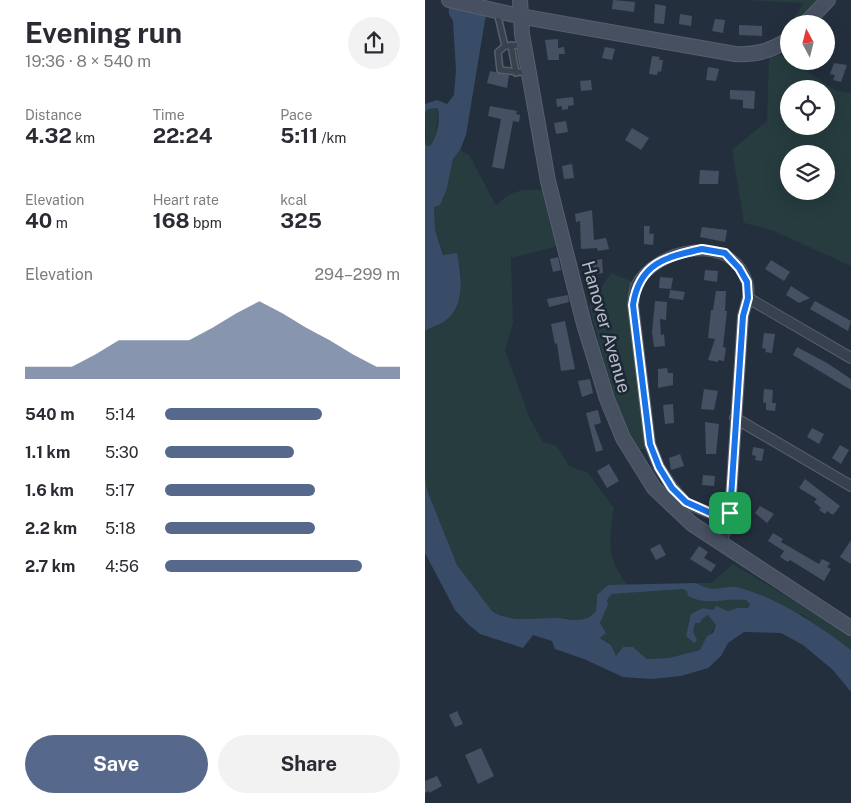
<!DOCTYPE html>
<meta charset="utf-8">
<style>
body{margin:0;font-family:"Public Sans",sans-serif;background:#f2f2f3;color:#2b2b33;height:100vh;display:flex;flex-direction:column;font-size:19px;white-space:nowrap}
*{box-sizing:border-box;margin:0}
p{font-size:16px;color:#7c7c81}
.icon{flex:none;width:28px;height:28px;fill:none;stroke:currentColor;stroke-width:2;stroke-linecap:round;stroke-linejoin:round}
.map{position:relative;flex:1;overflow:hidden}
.sheet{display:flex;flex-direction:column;background:#fff;width:425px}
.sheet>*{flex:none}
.needle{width:32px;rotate:353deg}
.controls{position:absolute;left:355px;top:15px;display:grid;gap:10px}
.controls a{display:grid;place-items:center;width:55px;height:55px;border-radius:50%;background:#fff;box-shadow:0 5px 20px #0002;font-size:25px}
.pin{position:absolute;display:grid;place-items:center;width:42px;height:42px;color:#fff;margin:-21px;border-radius:10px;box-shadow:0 2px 8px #0006}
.round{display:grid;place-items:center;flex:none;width:52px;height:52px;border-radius:26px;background:#f2f2f3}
.headline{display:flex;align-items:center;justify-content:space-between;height:85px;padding:0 25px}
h1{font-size:28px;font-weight:700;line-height:38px}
.stats{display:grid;grid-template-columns:repeat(3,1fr);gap:8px;height:85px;padding:5px 25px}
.stats div{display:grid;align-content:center}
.stats b{font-size:21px;font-weight:700}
.stats small{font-size:14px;font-weight:400}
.stats p{font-size:14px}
.chart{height:140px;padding:10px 25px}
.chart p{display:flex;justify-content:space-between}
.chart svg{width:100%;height:90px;margin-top:5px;fill:#56698c;opacity:.7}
.primary-button{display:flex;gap:10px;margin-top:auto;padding:10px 25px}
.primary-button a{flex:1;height:58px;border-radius:30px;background:#56698c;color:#fff;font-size:20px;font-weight:700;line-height:58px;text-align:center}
.primary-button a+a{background:#f2f2f3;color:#2b2b33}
ul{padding:0 25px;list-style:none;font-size:16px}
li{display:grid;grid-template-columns:80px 60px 1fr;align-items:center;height:38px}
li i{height:12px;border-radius:6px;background:#56698c}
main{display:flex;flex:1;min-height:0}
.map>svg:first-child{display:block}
.green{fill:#263c3f;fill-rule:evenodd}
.water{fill:#394c67;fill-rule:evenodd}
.building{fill:#455162}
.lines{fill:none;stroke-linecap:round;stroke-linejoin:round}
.service-casing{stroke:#565f6c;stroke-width:8}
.minor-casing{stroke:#565f6c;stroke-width:12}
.secondary-casing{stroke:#565f6c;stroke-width:16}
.service{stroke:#38414e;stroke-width:5}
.minor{stroke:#38414e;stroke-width:10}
.secondary{stroke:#465061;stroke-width:14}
.route-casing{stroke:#fff;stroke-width:10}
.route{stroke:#1a73e8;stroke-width:6}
.labels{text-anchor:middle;stroke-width:5;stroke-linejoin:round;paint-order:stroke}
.street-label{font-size:18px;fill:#b4bcc9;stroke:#1d2633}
</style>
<main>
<section class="sheet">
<div class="headline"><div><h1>Evening run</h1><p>19:36 · 8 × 540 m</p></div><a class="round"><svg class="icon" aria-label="share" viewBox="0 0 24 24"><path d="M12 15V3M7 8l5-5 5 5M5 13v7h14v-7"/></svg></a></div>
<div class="stats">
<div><p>Distance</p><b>4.32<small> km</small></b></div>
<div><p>Time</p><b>22:24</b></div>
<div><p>Pace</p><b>5:11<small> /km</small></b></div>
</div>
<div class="stats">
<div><p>Elevation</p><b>40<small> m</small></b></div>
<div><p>Heart rate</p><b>168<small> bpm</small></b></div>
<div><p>kcal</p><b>325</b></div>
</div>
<div class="chart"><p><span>Elevation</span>294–299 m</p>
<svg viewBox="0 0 160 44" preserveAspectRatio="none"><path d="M0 44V38L10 38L20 38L30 32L40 25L50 25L60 25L70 25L80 19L90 12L100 6L110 12L120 19L130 25L140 32L150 38L160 38V44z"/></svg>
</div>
<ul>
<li><b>540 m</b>5:14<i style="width:67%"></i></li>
<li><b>1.1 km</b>5:30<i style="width:55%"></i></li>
<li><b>1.6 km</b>5:17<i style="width:64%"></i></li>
<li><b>2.2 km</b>5:18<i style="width:64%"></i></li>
<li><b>2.7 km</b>4:56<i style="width:84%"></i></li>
</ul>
<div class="primary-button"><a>Save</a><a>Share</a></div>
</section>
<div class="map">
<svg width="426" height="803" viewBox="0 0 426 803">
<rect width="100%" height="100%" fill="#242f3e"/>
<!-- green -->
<path class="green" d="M 319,0 L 397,0 L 374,23 L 366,24 L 378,3 Z
M 356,55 L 412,91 L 426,93 L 426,266 L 349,231 L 319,223 L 307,150 L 342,121 L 344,57 ZM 364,89 L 401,89 L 401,126 L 364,126 ZM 364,154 L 401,154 L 401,191 L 364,191 Z
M 13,108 L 11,139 L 5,146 L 1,146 L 0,112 L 3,109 Z
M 35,150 L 45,156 L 71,206 C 86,189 98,189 119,190 L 133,246 L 86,258 L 88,323 L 80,350 L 105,419 L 118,442 L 132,446 L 144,466 L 163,473 L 189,508 C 184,540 181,557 202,585 L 183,585 L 171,601 L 171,611 L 165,618 L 152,621 L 143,618 L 120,618 L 103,620 L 84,618 L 67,611 L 32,565 L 2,490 L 0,477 L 0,331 L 35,297 L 36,273 L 32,254 L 19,255 L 10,230 L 9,207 L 22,188 L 28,159 Z
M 186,273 L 206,281 L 222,449 L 211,449 L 193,412 L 164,306 Z
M 308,564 L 426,635 L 426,650 L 378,615 L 313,588 L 282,590 L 271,583 L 286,583 Z
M 258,589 L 321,600 L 325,604 L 323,608 L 312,608 L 303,611 L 292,607 L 288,610 L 278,608 L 266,614 L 268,632 L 268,625 L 280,615 L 285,616 L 291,625 L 275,650 L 244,658 L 222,659 L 208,647 L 198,647 L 191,656 L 186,645 L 175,637 L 181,633 L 175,624 L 183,605 L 182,600 L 187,594 Z"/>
<!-- water -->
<path class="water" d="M 23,0 L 65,1 L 60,20 L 41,135 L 35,150 L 28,159 L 22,188 L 15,205 L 9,207 L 10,230 L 18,255 L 32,253 C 36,274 41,305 21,320 C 15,325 7,326 0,331 L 0,139 L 1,146 L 5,146 C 13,136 15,121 13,108 L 3,109 L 0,112 L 0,104 L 12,100 L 22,104 L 29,95 L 31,70 L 28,21 L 24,14 Z
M 0,477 L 2,490 L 32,565 L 67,611 C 88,624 109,617 132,618 C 141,618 150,622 159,619 C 165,618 167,615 171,611 L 172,595 L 183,585 L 271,583 C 291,595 297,584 315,588 C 353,598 395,626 426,650 L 426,692 L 408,670 L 378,645 L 356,633 L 319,632 L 303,643 L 296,656 L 283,668 L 256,676 L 227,679 L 198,677 L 159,659 L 130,649 L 127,641 L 108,635 L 98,648 L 55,634 L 44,625 L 30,610 L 0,553 ZM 258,589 L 262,591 L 263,596 C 285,607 299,597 321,600 L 325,604 L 323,608 L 312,608 L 303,611 L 291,606 L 288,610 L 278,608 L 266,614 L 261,636 L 269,643 L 272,640 L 268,632 L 270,623 L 275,623 L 277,619 L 283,615 L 291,625 L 288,633 L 282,636 L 275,650 L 244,658 L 222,659 L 208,647 L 198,647 L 191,656 L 186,645 L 175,638 L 181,633 L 175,623 L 183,605 L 182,600 L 187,594 Z"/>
<!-- building -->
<path class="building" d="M 188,0 L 210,2 L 209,12 L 187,9 Z
M 230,4 L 241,6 L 239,24 L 229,23 Z
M 255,14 L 267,16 L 266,26 L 254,24 Z
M 290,19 L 300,20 L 298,33 L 287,31 Z
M 314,25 L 337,26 L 337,36 L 314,35 Z
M 133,39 L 133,48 L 139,47 L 140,54 L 134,54 L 134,60 L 123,60 L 120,40 Z
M 180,47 L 190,49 L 187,60 L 177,58 Z
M 227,56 L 235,57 L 234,60 L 238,60 L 236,72 L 233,71 L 232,75 L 224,74 Z
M 409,63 L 422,65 L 416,82 L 408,80 L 410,75 L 405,74 Z
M 283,67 L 294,69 L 291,81 L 281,80 Z
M 65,71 L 84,75 L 82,88 L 62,83 Z
M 166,80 L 167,90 L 156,91 L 155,81 Z
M 305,90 L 330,91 L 329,109 L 318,108 L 318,100 L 305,99 Z
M 148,97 L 149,105 L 143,106 L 143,109 L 137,110 L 137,106 L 132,107 L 131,99 Z
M 65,106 L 92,111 L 91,114 L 95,115 L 94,122 L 88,121 L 79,169 L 67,167 L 76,119 L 63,116 Z
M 141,121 L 143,132 L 131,134 L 129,123 Z
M 207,128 L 224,138 L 216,150 L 200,140 Z
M 147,164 L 149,178 L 139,179 L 137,166 Z
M 275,170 L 294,171 L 293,184 L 274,184 Z
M 167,210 L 169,240 L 181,238 L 184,249 L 173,251 L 172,248 L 156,249 L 155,221 L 151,222 L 150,214 Z
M 219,226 L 225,226 L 224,234 L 221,233 L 229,234 L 228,245 L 219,244 Z
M 277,227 L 302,230 L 300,242 L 275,237 Z
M 133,257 L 136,270 L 128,272 L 125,259 Z
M 177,259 L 178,273 L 171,274 L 169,267 L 166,268 L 165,261 Z
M 346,260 L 365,272 L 359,281 L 340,269 Z
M 280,270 L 293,271 L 292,282 L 279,280 Z
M 235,277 L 248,278 L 246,289 L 234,288 Z
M 366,286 L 380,295 L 385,298 L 374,303 L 361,295 Z
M 245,290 L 260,292 L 258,300 L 244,298 Z
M 291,291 L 301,291 L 300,311 L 302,311 L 298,347 L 301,348 L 299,361 L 293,360 L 293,362 L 283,360 L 290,339 L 283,338 L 286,310 L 288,310 Z
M 143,295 L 144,302 L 124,307 L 122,299 Z
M 230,301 L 242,302 L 241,320 L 235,319 L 236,335 L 239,334 L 240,346 L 229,347 L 227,332 Z
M 390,301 L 426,321 L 423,331 L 385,309 Z
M 140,321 L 150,369 L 136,371 L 132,343 L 130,344 L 126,324 Z
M 339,333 L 350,334 L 347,353 L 340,352 L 341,349 L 337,348 Z
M 372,347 L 402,363 L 426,379 L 426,390 L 368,355 Z
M 242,368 L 243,373 L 248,373 L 248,385 L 233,388 L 233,369 Z
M 165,379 L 168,393 L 157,397 L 153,381 Z
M 279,389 L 293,391 L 289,410 L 276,409 Z
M 339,389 L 348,390 L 347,403 L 351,403 L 350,411 L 341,410 L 341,403 L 338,402 Z
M 248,404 L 249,423 L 240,424 L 238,405 Z
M 173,410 L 176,423 L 169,425 L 178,450 L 171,452 L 161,413 Z
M 280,422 L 294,424 L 291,454 L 281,454 Z
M 387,428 L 399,434 L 394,444 L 382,437 Z
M 415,445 L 424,450 L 416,464 L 407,458 Z
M 328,447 L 339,449 L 337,461 L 330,460 L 331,456 L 327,455 Z
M 255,454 L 259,466 L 246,470 L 244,458 Z
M 184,464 L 194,481 L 182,488 L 172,471 Z
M 278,475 L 290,476 L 289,486 L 277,485 Z
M 380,479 L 415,506 L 408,515 L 402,511 L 400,514 L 394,510 L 396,508 L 389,502 L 392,499 L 374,488 Z
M 335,506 L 349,514 L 342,523 L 330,513 Z
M 348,533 L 358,539 L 356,542 L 394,564 L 397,559 L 405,563 L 402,567 L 406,569 L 399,581 L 365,560 L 363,562 L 355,557 L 359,551 L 343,541 Z
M 426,540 L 426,564 L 415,557 Z
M 235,544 L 241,555 L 231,560 L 225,549 Z
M 274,546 L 283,552 L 279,558 L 291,565 L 286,572 L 265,559 Z
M 32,711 L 38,724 L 30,727 L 24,715 Z
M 56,748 L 69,776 L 53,784 L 40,755 Z
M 12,776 L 17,786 L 4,793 L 4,791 L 0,793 L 0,781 Z"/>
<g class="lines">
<!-- service casing -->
<g class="service-casing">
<path id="service" d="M 72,12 L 80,46 L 97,45
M 86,45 L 91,73
M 80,46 L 73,52 L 75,70 L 103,73"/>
</g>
<!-- minor casing -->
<g class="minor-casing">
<path id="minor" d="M 323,298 L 426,358
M 310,418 L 426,486
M 296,545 L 305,513 L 318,316 C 321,305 326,293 322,282 C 306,231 231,248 211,286 C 209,291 209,299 208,305 L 225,444 L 234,467 L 247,487 L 261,503 L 290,515 L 305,513"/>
</g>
<!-- secondary casing -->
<g class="secondary-casing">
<path id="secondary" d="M 24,0 L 94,16 L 310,54 C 331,55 346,51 364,39
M 95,0 L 97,34 L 123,181 L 159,324 L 182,399 L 198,438 L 229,488 L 267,524 L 426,628
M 380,24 L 403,0"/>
</g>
<!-- service -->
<use href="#service" class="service"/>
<!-- minor -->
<use href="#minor" class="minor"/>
<!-- secondary -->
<use href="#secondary" class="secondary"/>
</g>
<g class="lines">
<!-- route casing -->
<g class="route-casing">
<path id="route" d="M 277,249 L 300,253 L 314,268 L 322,282 L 323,298 L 318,316 L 305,513 L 290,515 L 261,502 L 247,488 L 234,467 L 225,444 L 208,305 C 214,263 241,257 277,249 Z"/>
</g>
<!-- route -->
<use href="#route" class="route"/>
</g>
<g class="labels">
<!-- street labels -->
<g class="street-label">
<text transform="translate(181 327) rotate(74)" y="6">Hanover Avenue</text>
</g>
</g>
</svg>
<div class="controls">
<a><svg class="needle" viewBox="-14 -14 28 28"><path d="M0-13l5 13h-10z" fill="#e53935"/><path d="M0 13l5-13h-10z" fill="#7c7c81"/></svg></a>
<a><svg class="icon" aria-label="locate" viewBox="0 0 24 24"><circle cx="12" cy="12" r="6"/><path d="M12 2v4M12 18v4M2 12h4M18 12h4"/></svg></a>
<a><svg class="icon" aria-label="layers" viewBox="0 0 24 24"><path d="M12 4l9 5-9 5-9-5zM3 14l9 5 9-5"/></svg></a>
</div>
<div class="pin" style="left:305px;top:513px;background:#1e9e55"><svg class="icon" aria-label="arrive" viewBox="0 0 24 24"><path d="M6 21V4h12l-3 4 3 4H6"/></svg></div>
</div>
</main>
